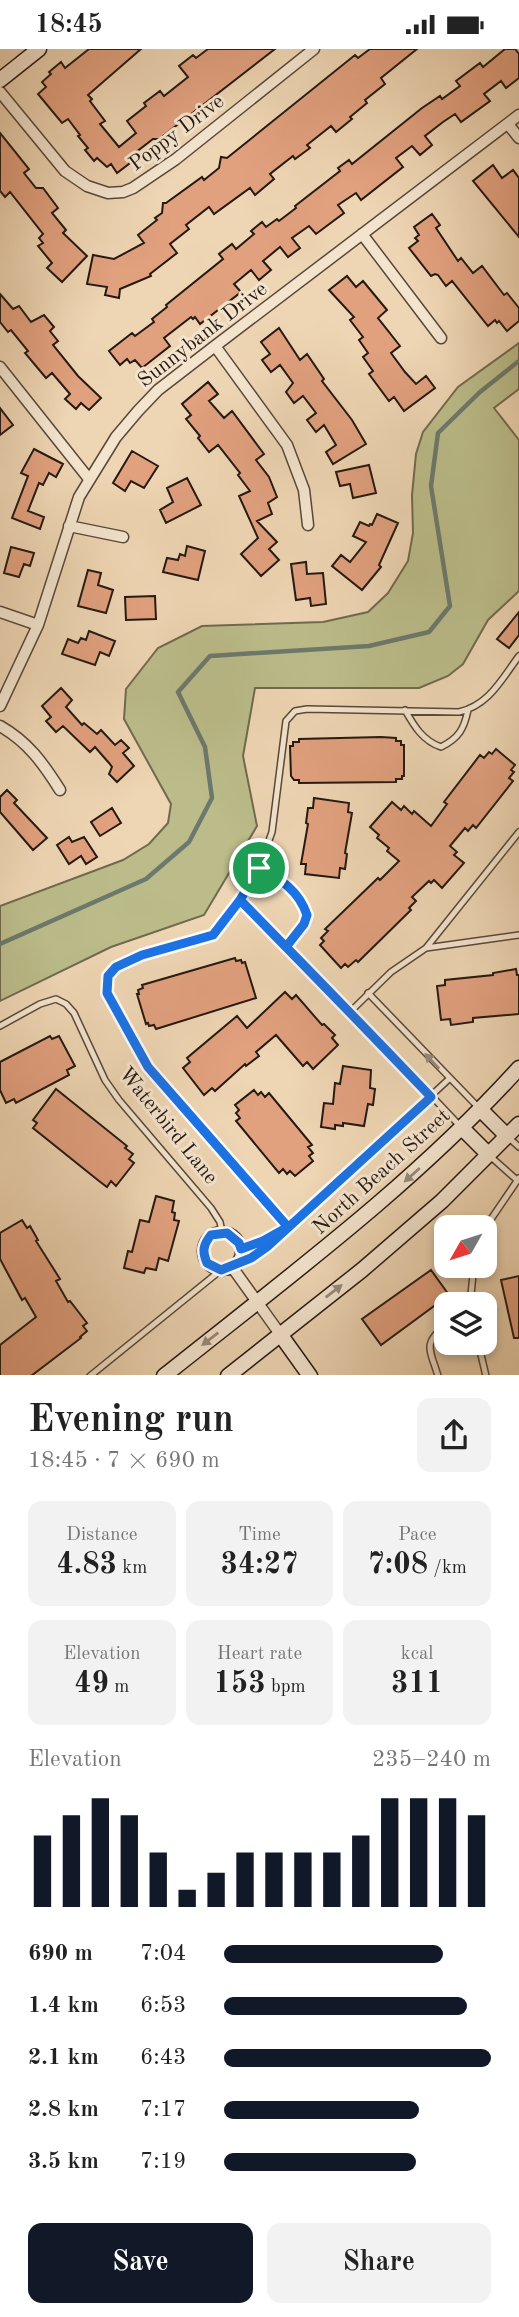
<!DOCTYPE html>
<meta charset="utf-8">
<style>
body{margin:0;font-family:"Old Standard TT",serif;background:#f2f2f2;color:#222;height:100vh;display:flex;flex-direction:column;font-size:26px;white-space:nowrap}
*{box-sizing:border-box;margin:0}
p{font-size:23px;color:#767676}
.icon{flex:none;width:38px;height:38px;fill:none;stroke:currentColor;stroke-width:2;stroke-linecap:round;stroke-linejoin:round}
.map{position:relative;height:1326px;overflow:hidden}
.panel{display:flex;flex-direction:column;background:#fff;flex:1}
.panel>*{flex:none}
.needle{width:46px;rotate:231deg}
.tools{position:absolute;left:434px;top:1166px;display:grid;gap:14px}
.tools a{display:grid;place-items:center;width:63px;height:63px;border-radius:14px;background:#fff;box-shadow:0 4px 10px #0003;font-size:35px}
.pin{position:absolute;display:grid;place-items:center;width:60px;height:60px;color:#fff;margin:-30px;border:4px solid #fff;border-radius:50%;box-shadow:0 2px 7px #0007}
.round{display:grid;place-items:center;flex:none;width:74px;height:74px;border-radius:14px;background:#f2f2f2}
.overview{display:flex;align-items:center;justify-content:space-between;height:119px;padding:0 28px}
h1{font-size:38px;font-weight:800;line-height:52px}
.stats{display:grid;grid-template-columns:repeat(3,1fr);gap:10px;height:119px;padding:7px 28px}
.stats div{display:grid;align-content:center;border-radius:14px;background:#f2f2f2;text-align:center}
.stats b{font-size:30px;font-weight:800}
.stats small{font-size:19px;font-weight:400}
.stats p{font-size:19px}
.chart{height:196px;padding:14px 28px}
.chart p{display:flex;justify-content:space-between}
.chart svg{width:100%;height:126px;margin-top:7px;stroke:#111827;stroke-width:6}
.action{display:flex;gap:14px;margin-top:auto;padding:14px 28px}
.action a{flex:1;height:80px;border-radius:14px;background:#111827;color:#fff;font-size:28px;font-weight:800;line-height:80px;text-align:center}
.action a+a{background:#f2f2f2;color:#222}
ul{padding:0 28px;list-style:none;font-size:23px}
li{display:grid;grid-template-columns:112px 84px 1fr;align-items:center;height:52px}
li i{height:18px;border-radius:9px;background:#111827}
.status{display:flex;justify-content:space-between;align-items:center;height:49px;padding:0 35px;background:#fff;direction:ltr}
.status svg{height:19px;fill:currentColor}
.map>svg:first-child{display:block}
.green{fill:#bbbc8a;stroke:#706a4e;stroke-width:2}
.lines{fill:none;stroke-linecap:round;stroke-linejoin:round}
.stream{stroke:#6c796c;stroke-width:4.5}
.building{fill:#e1a07e;stroke:#251912;stroke-width:2}
.lane-casing{stroke:#57483a;stroke-width:8}
.street-casing{stroke:#57483a;stroke-width:13}
.secondary-casing{stroke:#251912;stroke-width:17}
.lane{stroke:#f4e4ce;stroke-width:5}
.street{stroke:#f4e4ce;stroke-width:10}
.secondary{stroke:#f4e4ce;stroke-width:14}
.oneway{fill:#978979}
.route-casing{stroke:#fff;stroke-width:14}
.route{stroke:#1a73e8;stroke-width:9}
.labels{text-anchor:middle;stroke-width:6;stroke-linejoin:round;paint-order:stroke}
.street-label{font-size:21px;fill:#251912;stroke:#f4e4ce}
</style>
<div class="status"><b>18:45</b><svg viewBox="0 0 49 12"><path d="M0 12V9h3v3zM5 12V6h3v6zM10 12V3h3v9zM15 12V0h3v12zM26 1h20v11H26zM47 4h2v5h-2z"/></svg></div>
<div class="map">
<svg width="519" height="1327" viewBox="0 0 519 1327">
<rect width="100%" height="100%" fill="#eed5b3"/>
<filter id="stains"><feTurbulence type="fractalNoise" baseFrequency=".00286" numOctaves="4"/><feColorMatrix values="0 0 0 0 .2 0 0 0 0 .09 0 0 0 0 .02 0 0 0 .5 -.17"/></filter>
<radialGradient id="worn" r=".72"><stop offset=".6" stop-color="#630" stop-opacity="0"/><stop offset="1" stop-color="#630" stop-opacity=".3"/></radialGradient>
<!-- green -->
<path class="green" d="M 519,294 L 519,340 L 494,359 L 519,391 L 519,542 L 488,571 L 463,615 L 448,627 L 419,639 L 255,639 L 243,707 L 257,777 L 204,866 L 111,898 L 0,952 L 0,857 L 123,811 L 149,795 L 168,774 L 171,755 L 124,670 L 126,640 L 158,599 L 202,577 L 323,573 L 368,563 L 388,544 L 408,512 L 413,484 L 412,446 L 416,405 L 423,383 L 458,338 Z"/>
<g class="lines">
<!-- stream -->
<path class="stream" d="M 0,895 L 146,830 L 189,793 L 212,749 L 205,698 L 178,643 L 210,607 L 369,597 L 429,583 L 450,557 L 431,437 L 438,384 L 480,343 L 519,312"/>
</g>
<!-- building -->
<path class="building" d="M 89,0 L 141,0 L 88,46 L 92,50 L 90,52 L 105,72 L 100,75 L 119,98 L 136,84 L 127,72 L 146,57 L 144,54 L 160,42 L 164,47 L 188,28 L 179,17 L 193,6 L 196,9 L 208,0 L 275,0 L 159,90 L 153,90 L 131,107 L 134,111 L 117,124 L 111,115 L 107,118 L 97,109 L 94,112 L 85,101 L 88,99 L 78,87 L 80,86 L 68,70 L 62,74 L 38,45 L 46,38 L 42,33 L 51,25 L 49,23 L 61,13 L 65,19 Z
M 370,0 L 417,0 L 381,29 L 385,35 L 365,51 L 367,54 L 350,68 L 352,70 L 336,83 L 331,77 L 307,96 L 310,99 L 295,110 L 293,107 L 270,125 L 274,130 L 255,146 L 250,139 L 214,165 L 209,158 L 186,176 L 189,180 L 170,195 L 177,204 L 150,225 L 151,227 L 120,240 L 119,249 L 105,246 L 107,238 L 87,235 L 93,206 L 114,210 L 144,194 L 138,186 L 157,171 L 155,169 L 162,164 L 163,154 L 166,154 L 202,128 L 204,131 L 219,119 L 221,108 L 227,109 L 355,6 L 358,9 Z
M 505,0 L 515,0 L 519,5 L 519,29 L 506,39 L 501,32 L 484,45 L 490,52 L 461,73 L 455,65 L 443,73 L 425,87 L 432,96 L 420,106 L 412,97 L 396,109 L 403,118 L 361,151 L 356,144 L 338,156 L 344,164 L 316,185 L 309,177 L 292,189 L 300,199 L 288,208 L 280,198 L 263,212 L 271,221 L 259,231 L 251,221 L 234,235 L 241,243 L 200,275 L 195,268 L 193,270 L 191,268 L 164,289 L 170,297 L 142,319 L 135,311 L 130,314 L 127,310 L 120,316 L 109,302 L 132,284 L 135,287 L 154,273 L 152,270 L 167,258 L 166,256 L 223,210 L 219,205 L 232,195 L 236,200 L 254,185 L 251,182 L 262,173 L 266,178 L 277,170 L 279,172 L 296,159 L 295,157 L 340,122 L 338,119 L 349,111 L 352,115 L 422,59 L 440,47 L 442,50 L 460,37 L 456,32 L 480,14 L 483,18 Z
M 0,84 L 29,120 L 24,124 L 36,139 L 43,139 L 58,159 L 52,164 L 66,181 L 63,184 L 87,207 L 62,233 L 47,219 L 52,214 L 38,197 L 43,194 L 39,189 L 43,185 L 10,143 L 5,148 L 0,142 Z
M 493,116 L 502,129 L 513,121 L 519,129 L 519,188 L 473,132 Z
M 432,165 L 440,176 L 436,179 L 458,212 L 461,209 L 473,224 L 482,217 L 504,246 L 507,244 L 519,259 L 519,272 L 507,282 L 499,272 L 497,274 L 495,271 L 488,277 L 452,232 L 446,237 L 438,226 L 435,225 L 431,227 L 409,199 L 418,192 L 415,189 L 419,186 L 414,178 Z
M 347,227 L 356,238 L 363,232 L 387,261 L 378,269 L 400,297 L 391,304 L 405,323 L 416,335 L 426,327 L 435,339 L 404,362 L 394,348 L 389,352 L 369,325 L 373,322 L 363,308 L 368,304 L 359,291 L 363,288 L 350,271 L 354,268 L 329,241 Z
M 0,245 L 13,260 L 19,257 L 31,273 L 44,266 L 54,278 L 50,282 L 58,292 L 53,296 L 78,327 L 101,349 L 89,361 L 81,354 L 76,360 L 65,350 L 70,345 L 52,324 L 46,329 L 25,304 L 28,302 L 11,281 L 8,283 L 0,273 Z
M 279,279 L 300,311 L 307,305 L 324,330 L 322,332 L 352,371 L 366,395 L 333,415 L 326,403 L 336,396 L 324,376 L 316,383 L 307,371 L 316,364 L 303,347 L 294,354 L 286,343 L 293,334 L 280,316 L 271,323 L 262,311 L 270,305 L 261,293 Z
M 208,333 L 218,345 L 209,352 L 224,369 L 232,362 L 264,405 L 256,411 L 269,428 L 277,448 L 268,454 L 272,465 L 257,472 L 277,493 L 269,500 L 279,511 L 261,527 L 241,505 L 258,489 L 239,447 L 250,442 L 238,426 L 240,424 L 218,396 L 209,403 L 198,389 L 200,387 L 186,370 L 191,366 L 182,355 Z
M 0,359 L 13,376 L 0,386 Z
M 34,400 L 63,415 L 56,428 L 49,424 L 43,436 L 39,434 L 28,462 L 44,468 L 40,480 L 12,469 L 28,427 L 21,424 Z
M 132,402 L 158,417 L 144,439 L 131,432 L 125,442 L 113,434 Z
M 369,416 L 376,444 L 353,449 L 350,435 L 340,437 L 336,423 Z
M 187,429 L 201,456 L 166,474 L 160,461 L 173,453 L 167,439 Z
M 377,465 L 398,474 L 379,516 L 381,518 L 362,541 L 332,517 L 341,506 L 350,513 L 366,493 L 353,487 L 360,473 L 369,477 L 370,475 L 372,476 Z
M 187,497 L 205,502 L 198,531 L 163,523 L 167,509 L 178,511 L 180,505 L 185,507 Z
M 11,498 L 34,504 L 30,517 L 24,515 L 19,528 L 4,524 Z
M 306,513 L 307,525 L 323,524 L 326,555 L 311,557 L 310,549 L 296,551 L 291,515 Z
M 88,521 L 101,524 L 98,536 L 113,541 L 106,564 L 78,557 Z
M 155,547 L 156,570 L 126,571 L 125,548 Z
M 519,563 L 519,586 L 509,599 L 497,590 Z
M 89,582 L 115,592 L 109,607 L 100,603 L 95,616 L 62,605 L 68,590 L 78,594 L 81,589 L 86,591 Z
M 61,639 L 72,651 L 66,658 L 82,676 L 84,674 L 97,685 L 101,681 L 115,696 L 121,691 L 129,699 L 123,704 L 134,717 L 117,733 L 109,725 L 112,718 L 109,714 L 95,698 L 90,703 L 63,677 L 56,683 L 46,672 L 51,668 L 42,657 Z
M 381,688 L 396,689 L 396,692 L 401,692 L 401,696 L 404,696 L 404,727 L 402,727 L 402,730 L 396,730 L 396,733 L 299,734 L 299,731 L 294,731 L 291,727 L 290,697 L 293,697 L 293,693 L 299,693 L 299,690 Z
M 496,700 L 515,716 L 511,721 L 514,723 L 509,729 L 513,732 L 476,779 L 473,776 L 468,782 L 465,779 L 450,797 L 457,803 L 454,806 L 464,814 L 442,839 L 434,831 L 431,834 L 429,832 L 412,848 L 416,852 L 409,859 L 411,861 L 358,913 L 356,911 L 348,918 L 345,915 L 341,919 L 320,896 L 324,892 L 321,889 L 328,882 L 325,880 L 378,829 L 380,831 L 399,812 L 387,802 L 389,799 L 377,789 L 379,786 L 370,778 L 392,753 L 401,761 L 404,757 L 412,765 L 414,762 L 431,777 L 447,755 L 444,753 L 480,706 L 484,709 L 489,703 L 492,705 Z
M 7,741 L 17,751 L 14,754 L 47,789 L 33,801 L 0,763 L 0,748 Z
M 314,749 L 349,754 L 348,763 L 352,764 L 345,804 L 347,805 L 345,820 L 340,819 L 339,829 L 305,825 L 306,815 L 301,815 L 308,775 L 306,774 L 308,759 L 313,759 Z
M 112,759 L 121,774 L 100,787 L 91,773 Z
M 69,788 L 72,793 L 84,788 L 97,808 L 86,815 L 81,807 L 69,815 L 57,796 Z
M 235,909 L 236,912 L 241,911 L 242,914 L 245,913 L 256,949 L 156,980 L 154,976 L 149,977 L 148,974 L 146,975 L 137,945 L 139,945 L 138,941 L 143,939 L 142,936 Z
M 516,920 L 517,926 L 519,926 L 519,965 L 473,969 L 473,973 L 451,976 L 450,970 L 441,971 L 437,937 L 445,936 L 445,931 L 493,926 L 493,924 Z
M 285,943 L 292,950 L 296,946 L 322,976 L 324,975 L 335,986 L 332,989 L 338,996 L 313,1020 L 307,1013 L 303,1017 L 276,986 L 256,1003 L 259,1007 L 246,1017 L 245,1015 L 215,1042 L 212,1039 L 204,1046 L 183,1019 L 190,1013 L 187,1009 L 237,967 L 247,979 Z
M 50,987 L 52,990 L 59,987 L 75,1017 L 67,1021 L 69,1026 L 16,1054 L 14,1050 L 6,1054 L 0,1041 L 0,1013 Z
M 343,1017 L 371,1021 L 370,1039 L 375,1040 L 373,1056 L 368,1055 L 364,1077 L 343,1074 L 343,1077 L 335,1076 L 335,1080 L 321,1078 L 324,1054 L 333,1055 L 335,1034 L 340,1035 Z
M 56,1040 L 127,1097 L 125,1099 L 133,1105 L 129,1110 L 134,1114 L 116,1137 L 111,1132 L 107,1138 L 99,1132 L 33,1079 L 37,1074 L 33,1071 Z
M 254,1041 L 258,1046 L 261,1043 L 265,1048 L 269,1044 L 312,1096 L 308,1098 L 313,1104 L 309,1107 L 313,1112 L 295,1127 L 290,1122 L 287,1125 L 283,1120 L 279,1124 L 236,1072 L 240,1069 L 236,1064 L 239,1061 L 235,1056 Z
M 156,1147 L 174,1152 L 172,1163 L 175,1164 L 174,1171 L 179,1172 L 168,1212 L 159,1209 L 156,1221 L 146,1219 L 144,1224 L 124,1219 L 128,1202 L 132,1203 L 140,1171 L 149,1173 Z
M 22,1171 L 27,1179 L 30,1177 L 38,1191 L 36,1192 L 60,1230 L 56,1232 L 68,1253 L 70,1252 L 87,1274 L 83,1277 L 87,1282 L 80,1288 L 81,1289 L 31,1327 L 0,1327 L 0,1296 L 36,1268 L 25,1249 L 22,1251 L 0,1210 L 0,1184 Z
M 431,1221 L 449,1246 L 381,1296 L 362,1270 Z
M 519,1227 L 519,1289 L 514,1289 L 501,1231 Z"/>
<g class="lines">
<!-- lane casing -->
<g class="lane-casing">
<path id="lane" d="M 405,661 C 414,677 423,692 441,698 C 459,689 464,680 468,661
M 259,819 C 281,830 299,842 307,866 L 304,875 L 286,898
M 240,851 L 351,962 L 460,1077
M 426,899 L 519,886
M 368,944 L 478,1058
M 351,962 L 391,923 L 426,899 L 519,783
M 0,977 L 40,955 L 56,950 L 66,955 L 74,964 L 105,1031 L 119,1051 L 211,1159 L 220,1173 L 222,1183
M 508,1088 L 519,1098
M 491,1108 L 517,1131
M 288,1178 L 148,1018 L 107,944 L 108,927 L 116,918 L 142,906 L 213,886 L 240,851 L 259,819 L 272,783 L 286,672 L 295,662 L 307,660 L 459,663 C 489,656 501,631 519,607
M 485,1179 L 519,1129
M 241,1200 L 263,1192 L 279,1183
M 233,1217 L 251,1209 L 269,1197 L 449,1030
M 470,1255 L 474,1216
M 478,1293 L 486,1327
M 90,1327 L 221,1221
M 438,1327 C 430,1300 422,1295 446,1276"/>
</g>
<!-- street casing -->
<g class="street-casing">
<path id="street" d="M 0,43 L 65,122 L 87,137 L 108,144 L 123,143 L 133,139 L 176,110 L 314,0
M 508,75 L 519,89
M 362,185 L 441,289
M 215,297 L 287,396 L 304,441 L 308,476
M 0,318 L 89,430
M 69,477 L 123,488
M 0,563 L 38,576
M 0,657 L 38,576 L 79,448 L 116,388 L 138,362 L 158,341 L 215,297 L 519,66
M 0,677 C 28,693 43,714 60,741
M203 1202a19 19 0 1 1 38 0a19 19 0 1 1-38 0Z
M 232,1218 L 280,1285"/>
</g>
<!-- secondary casing -->
<g class="secondary-casing">
<path id="secondary" d="M 0,31 L 39,0
M 480,1060 L 507,1087
M 462,1079 L 489,1106
M 280,1285 L 310,1327
M 164,1327 C 288,1228 412,1137 519,1019
M 228,1327 L 362,1221 L 442,1152 L 519,1075"/>
</g>
<!-- lane -->
<use href="#lane" class="lane"/>
<!-- street -->
<use href="#street" class="street"/>
<!-- secondary -->
<use href="#secondary" class="secondary"/>
</g>
<!-- one-way arrows -->
<defs><path id="oneway-solid" d="M-6-.8H1V-3.2L6.5 0L1 3.2V.8H-6Z" transform="scale(1.75)"/></defs>
<g class="oneway">
<use href="#oneway-solid" transform="translate(432 1012) rotate(-133)"/>
<use href="#oneway-solid" transform="translate(412 1126) rotate(138)"/>
<use href="#oneway-solid" transform="translate(334 1242) rotate(-38)"/>
<use href="#oneway-solid" transform="translate(210 1290) rotate(142)"/>
</g>
<g class="lines">
<!-- route casing -->
<g class="route-casing">
<path id="route" d="M 259,819 L 240,851 C 304,916 368,982 431,1048 L 268,1197 L 251,1209 L 221,1221 L 207,1214 C 202,1202 203,1196 211,1186 L 227,1184 L 239,1194 L 241,1200 L 263,1192 L 288,1178 L 148,1018 L 107,944 L 108,927 L 116,918 L 142,906 L 213,886 L 240,851 L 286,898 L 304,875 L 307,866 C 299,842 281,830 259,819"/>
</g>
<!-- route -->
<use href="#route" class="route"/>
</g>
<g class="labels">
<!-- street labels -->
<g class="street-label">
<text transform="translate(176 83) rotate(-37)" y="7">Poppy Drive</text>
<text transform="translate(202 285) rotate(-38)" y="7">Sunnybank Drive</text>
<text transform="translate(169 1076) rotate(51)" y="7">Waterbird Lane</text>
<text transform="translate(381 1122) rotate(-42)" y="7">North Beach Street</text>
</g>
</g>
<rect width="100%" height="100%" filter="url(#stains)"/>
<rect width="100%" height="100%" fill="url(#worn)"/>
</svg>
<div class="tools">
<a><svg class="needle" viewBox="-14 -14 28 28"><path d="M0-13l5 13h-10z" fill="#e53935"/><path d="M0 13l5-13h-10z" fill="#767676"/></svg></a>
<a><svg class="icon" aria-label="layers" viewBox="0 0 24 24"><path d="M12 4l9 5-9 5-9-5zM3 14l9 5 9-5"/></svg></a>
</div>
<div class="pin" style="left:259px;top:819px;background:#1e9e55"><svg class="icon" aria-label="arrive" viewBox="0 0 24 24"><path d="M6 21V4h12l-3 4 3 4H6"/></svg></div>
</div>
<section class="panel">
<div class="overview"><div><h1>Evening run</h1><p>18:45 · 7 × 690 m</p></div><a class="round"><svg class="icon" aria-label="share" viewBox="0 0 24 24"><path d="M12 15V3M7 8l5-5 5 5M5 13v7h14v-7"/></svg></a></div>
<div class="stats">
<div><p>Distance</p><b>4.83<small> km</small></b></div>
<div><p>Time</p><b>34:27</b></div>
<div><p>Pace</p><b>7:08<small> /km</small></b></div>
</div>
<div class="stats">
<div><p>Elevation</p><b>49<small> m</small></b></div>
<div><p>Heart rate</p><b>153<small> bpm</small></b></div>
<div><p>kcal</p><b>311</b></div>
</div>
<div class="chart"><p><span>Elevation</span>235–240 m</p>
<svg viewBox="0 0 160 44" preserveAspectRatio="none"><path d="M5 44V19M15 44V12M25 44V6M35 44V12M45 44V25M55 44V38M65 44V32M75 44V25M85 44V25M95 44V25M105 44V25M115 44V19M125 44V6M135 44V6M145 44V6M155 44V12"/></svg>
</div>
<ul>
<li><b>690 m</b>7:04<i style="width:82%"></i></li>
<li><b>1.4 km</b>6:53<i style="width:91%"></i></li>
<li><b>2.1 km</b>6:43<i style="width:100%"></i></li>
<li><b>2.8 km</b>7:17<i style="width:73%"></i></li>
<li><b>3.5 km</b>7:19<i style="width:72%"></i></li>
</ul>
<div class="action"><a>Save</a><a>Share</a></div>
</section>
